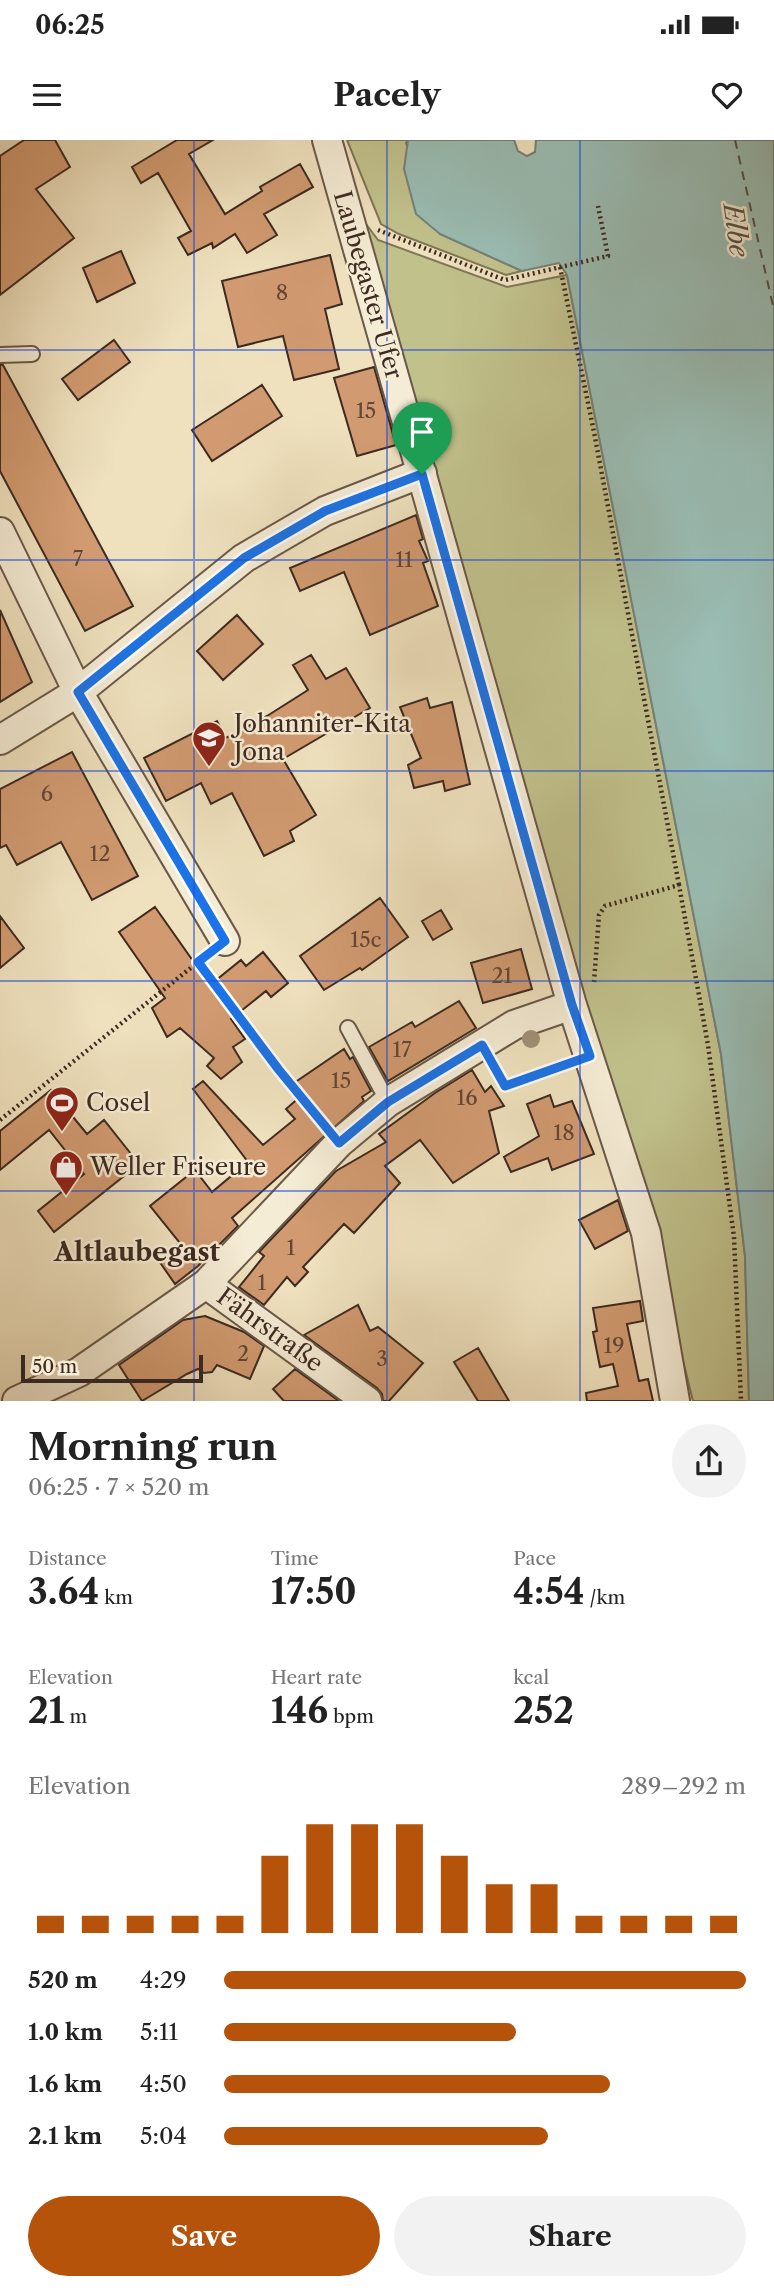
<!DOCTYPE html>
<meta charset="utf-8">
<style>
body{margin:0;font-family:"Libre Caslon Text",serif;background:#f2f2f2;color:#222;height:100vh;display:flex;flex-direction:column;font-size:26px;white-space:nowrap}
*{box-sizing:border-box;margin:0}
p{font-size:23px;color:#767676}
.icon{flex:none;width:38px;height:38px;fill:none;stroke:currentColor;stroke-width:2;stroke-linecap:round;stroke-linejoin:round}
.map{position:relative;height:1261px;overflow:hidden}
.panel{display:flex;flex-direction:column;background:#fff;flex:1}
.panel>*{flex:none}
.scale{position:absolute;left:21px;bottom:18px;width:182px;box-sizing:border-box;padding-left:7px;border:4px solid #3d2a21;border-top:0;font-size:19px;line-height:24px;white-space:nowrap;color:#3d2a21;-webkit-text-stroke:5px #f5ecd5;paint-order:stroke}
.pin{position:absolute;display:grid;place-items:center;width:60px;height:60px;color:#fff;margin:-72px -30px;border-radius:50% 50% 50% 0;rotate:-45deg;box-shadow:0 0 7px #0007}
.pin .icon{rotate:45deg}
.round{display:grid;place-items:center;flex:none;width:74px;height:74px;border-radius:37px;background:#f2f2f2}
.overview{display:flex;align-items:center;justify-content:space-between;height:119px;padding:0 28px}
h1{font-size:38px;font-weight:800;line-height:52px}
.stats{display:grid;grid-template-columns:repeat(3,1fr);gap:10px;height:119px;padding:7px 28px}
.stats div{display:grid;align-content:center}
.stats b{font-size:35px;font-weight:800}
.stats small{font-size:19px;font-weight:400}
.stats p{font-size:19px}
.chart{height:196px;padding:14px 28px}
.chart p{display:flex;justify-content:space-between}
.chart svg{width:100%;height:126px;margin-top:7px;stroke:#b45309;stroke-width:6}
.primary-button{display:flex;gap:14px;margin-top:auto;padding:14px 28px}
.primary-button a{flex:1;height:80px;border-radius:42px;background:#b45309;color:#fff;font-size:28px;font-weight:800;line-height:80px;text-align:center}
.primary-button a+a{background:#f2f2f2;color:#222}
ul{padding:0 28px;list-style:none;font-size:23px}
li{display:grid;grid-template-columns:112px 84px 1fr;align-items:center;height:52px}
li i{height:18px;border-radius:9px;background:#b45309}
.status{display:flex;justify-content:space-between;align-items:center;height:49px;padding:0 35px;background:#fff;direction:ltr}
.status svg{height:19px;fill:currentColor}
header{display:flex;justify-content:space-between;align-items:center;height:91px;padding:0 28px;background:#fff;font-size:32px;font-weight:800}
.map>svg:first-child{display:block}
.green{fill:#c1c18c;stroke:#7f7656;stroke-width:2}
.water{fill:#9abdb4;stroke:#758279;stroke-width:2}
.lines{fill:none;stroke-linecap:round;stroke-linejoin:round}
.ferry{stroke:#544f46;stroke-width:2;stroke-dasharray:9 7;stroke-linecap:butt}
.building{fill:#d19a70;stroke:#3d2a21;stroke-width:2}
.service-casing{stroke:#6a5848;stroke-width:18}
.minor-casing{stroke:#6a5848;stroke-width:32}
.path{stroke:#3d2a21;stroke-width:4.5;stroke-dasharray:2 3.5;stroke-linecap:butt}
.service{stroke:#f5ecd5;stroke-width:14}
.minor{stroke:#f5ecd5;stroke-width:28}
.tree{fill:#9f9176}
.route-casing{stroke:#fff;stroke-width:14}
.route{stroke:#1a73e8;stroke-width:9}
.grid{fill:none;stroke:#1d4ed8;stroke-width:2;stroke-opacity:0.55}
.labels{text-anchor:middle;stroke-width:5;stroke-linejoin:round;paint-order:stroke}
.number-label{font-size:21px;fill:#624635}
.street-label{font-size:24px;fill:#3d2a21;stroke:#f5ecd5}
.poi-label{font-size:24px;fill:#3d2a21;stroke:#f5ecd5;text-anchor:start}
.water-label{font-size:26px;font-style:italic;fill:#544f46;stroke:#f5ecd5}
.neighbourhood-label{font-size:26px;font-weight:bold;fill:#3d2a21;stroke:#f5ecd5}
</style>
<div class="status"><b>06:25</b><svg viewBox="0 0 49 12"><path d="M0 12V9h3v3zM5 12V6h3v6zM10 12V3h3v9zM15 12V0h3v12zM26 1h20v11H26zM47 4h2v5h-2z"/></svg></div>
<header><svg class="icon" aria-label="menu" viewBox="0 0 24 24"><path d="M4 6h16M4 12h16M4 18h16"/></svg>Pacely<svg class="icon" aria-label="heart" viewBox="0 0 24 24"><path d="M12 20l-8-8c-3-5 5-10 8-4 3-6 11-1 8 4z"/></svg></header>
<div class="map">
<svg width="774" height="1261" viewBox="0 0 774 1261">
<rect width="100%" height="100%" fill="#efe1be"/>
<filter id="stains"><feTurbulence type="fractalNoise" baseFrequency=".00286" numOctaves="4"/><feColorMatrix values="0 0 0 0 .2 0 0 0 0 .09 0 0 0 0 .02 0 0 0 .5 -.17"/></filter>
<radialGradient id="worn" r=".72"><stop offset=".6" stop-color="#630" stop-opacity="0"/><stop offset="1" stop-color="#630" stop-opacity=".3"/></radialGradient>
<!-- green -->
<path class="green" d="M 347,0 L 408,0 L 406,3 L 440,94 L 522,131 L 506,135 L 399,94 L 381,84 Z
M 366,84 L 378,100 L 507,147 L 567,135 L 721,914 L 745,1116 L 749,1261 L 693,1261 L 651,1091 L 431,325 Z"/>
<!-- water -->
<path class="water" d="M 408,0 L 514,0 L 518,11 L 527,16 L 535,12 L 536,0 L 774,0 L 774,1261 L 749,1261 L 745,1116 L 721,914 L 567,135 L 559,123 L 522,131 L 440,94 L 416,74 L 404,29 Z"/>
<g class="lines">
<!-- ferry -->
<path class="ferry" d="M 735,0 L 774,170"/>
</g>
<!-- building -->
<path class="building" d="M 24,0 L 55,0 L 70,27 L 36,49 L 74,98 L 0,155 L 0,16 Z
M 177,0 L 213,0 L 189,14 L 225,74 L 262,51 L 260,47 L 300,24 L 313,47 L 264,74 L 277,95 L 247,113 L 235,94 L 213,108 L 212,103 L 188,115 L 178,98 L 191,91 L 158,33 L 141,43 L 132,27 Z
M 121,111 L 135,143 L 97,162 L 83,128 Z
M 330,115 L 342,164 L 325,169 L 339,229 L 294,240 L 283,196 L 238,207 L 222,141 Z
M 114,200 L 130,222 L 78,260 L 62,239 Z
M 0,225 L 3,225 L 133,466 L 85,491 L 0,331 Z
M 374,227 L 396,305 L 357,316 L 334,238 Z
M 262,245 L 282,276 L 212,321 L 192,290 Z
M 416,375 L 423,399 L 419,401 L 428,421 L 423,423 L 438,466 L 370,495 L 344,432 L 300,451 L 290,428 Z
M 0,470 L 32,542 L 0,562 Z
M 237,475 L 263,504 L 223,540 L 197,511 Z
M 311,515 L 326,539 L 346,528 L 370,568 L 283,619 L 316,675 L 290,691 L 294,701 L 264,716 L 232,653 L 211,664 L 201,643 L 166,661 L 144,618 L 217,581 L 226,598 L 267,576 L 308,550 L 293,525 Z
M 427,558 L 430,568 L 452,562 L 470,644 L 445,651 L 443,641 L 414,648 L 408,625 L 421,618 L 400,567 Z
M 72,612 L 138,736 L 92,760 L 61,702 L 17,725 L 6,705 L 0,708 L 0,649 Z
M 380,758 L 408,797 L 362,830 L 360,828 L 324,850 L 300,816 Z
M 155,767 L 210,845 L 241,820 L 246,826 L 263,812 L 288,843 L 271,857 L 266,851 L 231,879 L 245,899 L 233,907 L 242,922 L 221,939 L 207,926 L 214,918 L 180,888 L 167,897 L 152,868 L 165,858 L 119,792 Z
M 441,770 L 452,789 L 433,800 L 422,781 Z
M 0,776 L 24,808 L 0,828 Z
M 521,809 L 532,849 L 483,863 L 471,823 Z
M 459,861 L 476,888 L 388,941 L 369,907 L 412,882 L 415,887 Z
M 344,909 L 350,919 L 353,917 L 371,951 L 362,957 L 364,961 L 232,1078 L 238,1086 L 198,1126 L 175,1144 L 159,1121 L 180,1103 L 150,1066 L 195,1030 L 212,1052 L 248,1022 L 193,949 L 203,941 L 263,1005 L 295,979 L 286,969 L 302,955 L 294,943 Z
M 472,930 L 485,952 L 491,946 L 504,966 L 489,971 L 499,1013 L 453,1043 L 420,1000 L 385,1026 L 400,1043 L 354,1093 L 344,1084 L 303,1127 L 308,1132 L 295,1146 L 287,1137 L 264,1165 L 239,1147 L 264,1116 L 259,1112 L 336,1031 L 386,1002 L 379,994 L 435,953 Z
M 51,950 L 87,994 L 104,980 L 139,1024 L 54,1092 L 38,1071 L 84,1034 L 49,990 L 0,1030 L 0,991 Z
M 550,955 L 554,967 L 572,961 L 594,1014 L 552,1030 L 548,1018 L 511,1032 L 504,1017 L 539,996 L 527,964 Z
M 618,1060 L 628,1091 L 595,1109 L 579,1080 Z
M 640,1161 L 643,1181 L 627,1184 L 639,1241 L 648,1239 L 653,1261 L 587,1261 L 586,1253 L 618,1246 L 613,1224 L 600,1227 L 593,1192 L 597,1191 L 593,1168 Z
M 358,1165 L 370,1191 L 378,1187 L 423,1223 L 389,1261 L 383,1261 L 382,1254 L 377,1248 L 304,1195 Z
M 205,1176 L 244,1192 L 264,1206 L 250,1239 L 217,1225 L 212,1232 L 204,1233 L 198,1229 L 187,1234 L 142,1261 L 119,1225 L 183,1180 Z
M 478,1208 L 509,1261 L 478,1261 L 454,1222 Z
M 295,1229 L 339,1261 L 284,1261 L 273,1249 Z"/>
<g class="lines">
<!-- service casing -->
<g class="service-casing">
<path id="service" d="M 0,215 L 32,214
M 348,888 L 388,962"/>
</g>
<!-- minor casing -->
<g class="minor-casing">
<path id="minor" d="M 327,0 L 572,865 L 646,1093 L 675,1261
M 0,392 L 78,552 L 225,801
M 0,600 L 78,552 L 244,418 L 325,371 L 422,333
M 206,1144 L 367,1261
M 17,1261 L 79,1232 L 206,1144 L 339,1003 L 388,962 L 514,885 L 572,865"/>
</g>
<!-- path -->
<path class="path" d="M 378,90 L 505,140 L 608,116 L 598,66
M 560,127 L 594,292 L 679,745
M 198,822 L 279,930 L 324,985
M 594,842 L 599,775 L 605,766 L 679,745 L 708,905 L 734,1097 L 741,1261
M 494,926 L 505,945 L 565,924
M 0,980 L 207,815"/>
<!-- service -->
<use href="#service" class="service"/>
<!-- minor -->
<use href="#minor" class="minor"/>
</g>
<!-- trees -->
<circle class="tree" cx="531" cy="899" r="9"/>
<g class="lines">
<!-- route casing -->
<g class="route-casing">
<path id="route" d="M 422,334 L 572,865 L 590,916 L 505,946 L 482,905 L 388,962 L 339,1003 L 279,930 L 198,822 L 225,801 L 78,552 L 244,418 L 325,371 Z"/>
</g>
<!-- route -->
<use href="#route" class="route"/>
</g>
<!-- grid -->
<path class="grid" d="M 194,0 L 194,1261M 387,0 L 387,1261M 580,0 L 580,1261M 0,210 L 774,210M 0,420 L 774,420M 0,631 L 774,631M 0,841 L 774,841M 0,1051 L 774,1051"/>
<!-- icons -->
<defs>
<g id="school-pin" transform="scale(1.75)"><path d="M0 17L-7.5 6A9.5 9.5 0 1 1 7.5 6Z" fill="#8f2418" stroke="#f5ecd5"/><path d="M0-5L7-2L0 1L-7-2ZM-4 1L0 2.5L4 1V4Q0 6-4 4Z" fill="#fff"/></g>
<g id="stadium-pin" transform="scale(1.75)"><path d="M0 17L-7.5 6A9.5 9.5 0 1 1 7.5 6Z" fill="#8f2418" stroke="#f5ecd5"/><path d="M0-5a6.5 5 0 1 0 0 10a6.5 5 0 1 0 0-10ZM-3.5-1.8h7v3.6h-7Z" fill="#fff"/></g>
<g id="shop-pin" transform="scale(1.75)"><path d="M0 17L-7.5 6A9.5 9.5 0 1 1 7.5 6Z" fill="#8f2418" stroke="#f5ecd5"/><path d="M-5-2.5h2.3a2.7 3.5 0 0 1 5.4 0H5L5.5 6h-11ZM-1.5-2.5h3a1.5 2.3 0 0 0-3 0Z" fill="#fff"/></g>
</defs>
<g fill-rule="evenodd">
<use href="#school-pin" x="209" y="598"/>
<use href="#stadium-pin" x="62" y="963"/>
<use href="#shop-pin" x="66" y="1027"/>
</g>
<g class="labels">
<!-- number labels -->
<g class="number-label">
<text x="282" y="160">8</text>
<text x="366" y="278">15</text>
<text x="78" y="426">7</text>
<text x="404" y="427">11</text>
<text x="47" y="661">6</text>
<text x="100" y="721">12</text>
<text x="366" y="807">15c</text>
<text x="502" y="843">21</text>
<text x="402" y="917">17</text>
<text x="341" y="948">15</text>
<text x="467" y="965">16</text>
<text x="564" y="1000">18</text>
<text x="291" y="1115">1</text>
<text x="262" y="1150">1</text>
<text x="614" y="1213">19</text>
<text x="243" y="1221">2</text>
<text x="382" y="1226">3</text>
</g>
<!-- street labels -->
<g class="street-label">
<text transform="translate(368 145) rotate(74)" y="8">Laubegaster Ufer</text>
<text transform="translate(270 1190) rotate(36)" y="8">Fährstraße</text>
</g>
<!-- poi labels -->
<g class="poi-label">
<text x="234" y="592">Johanniter-Kita<tspan x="234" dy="28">Jona</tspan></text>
<text x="86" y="971">Cosel</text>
<text x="90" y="1035">Weller Friseure</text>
</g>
<!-- water labels -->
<g class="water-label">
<text transform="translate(736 90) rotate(82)" y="9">Elbe</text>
</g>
<!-- neighbourhood labels -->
<g class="neighbourhood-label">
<text x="137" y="1121">Altlaubegast</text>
</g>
</g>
<rect width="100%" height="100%" filter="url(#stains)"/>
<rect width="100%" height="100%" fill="url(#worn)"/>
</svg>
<div class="scale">50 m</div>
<div class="pin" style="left:422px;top:334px;background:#1e9e55"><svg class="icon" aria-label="arrive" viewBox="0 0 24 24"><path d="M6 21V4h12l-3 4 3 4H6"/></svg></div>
</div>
<section class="panel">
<div class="overview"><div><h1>Morning run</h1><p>06:25 · 7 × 520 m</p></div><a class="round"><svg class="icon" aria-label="share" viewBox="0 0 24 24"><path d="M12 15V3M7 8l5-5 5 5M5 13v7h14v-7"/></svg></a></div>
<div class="stats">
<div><p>Distance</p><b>3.64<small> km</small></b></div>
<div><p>Time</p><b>17:50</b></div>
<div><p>Pace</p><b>4:54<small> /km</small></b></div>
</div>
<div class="stats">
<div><p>Elevation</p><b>21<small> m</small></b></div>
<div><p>Heart rate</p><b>146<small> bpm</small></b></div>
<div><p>kcal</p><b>252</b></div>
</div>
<div class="chart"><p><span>Elevation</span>289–292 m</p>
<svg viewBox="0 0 160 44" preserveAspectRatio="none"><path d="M5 44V38M15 44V38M25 44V38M35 44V38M45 44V38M55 44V17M65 44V6M75 44V6M85 44V6M95 44V17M105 44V27M115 44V27M125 44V38M135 44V38M145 44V38M155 44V38"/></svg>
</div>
<ul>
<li><b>520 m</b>4:29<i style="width:100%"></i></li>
<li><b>1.0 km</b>5:11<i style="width:56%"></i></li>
<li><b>1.6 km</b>4:50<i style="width:74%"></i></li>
<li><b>2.1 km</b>5:04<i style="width:62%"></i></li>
</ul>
<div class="primary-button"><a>Save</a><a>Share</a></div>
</section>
